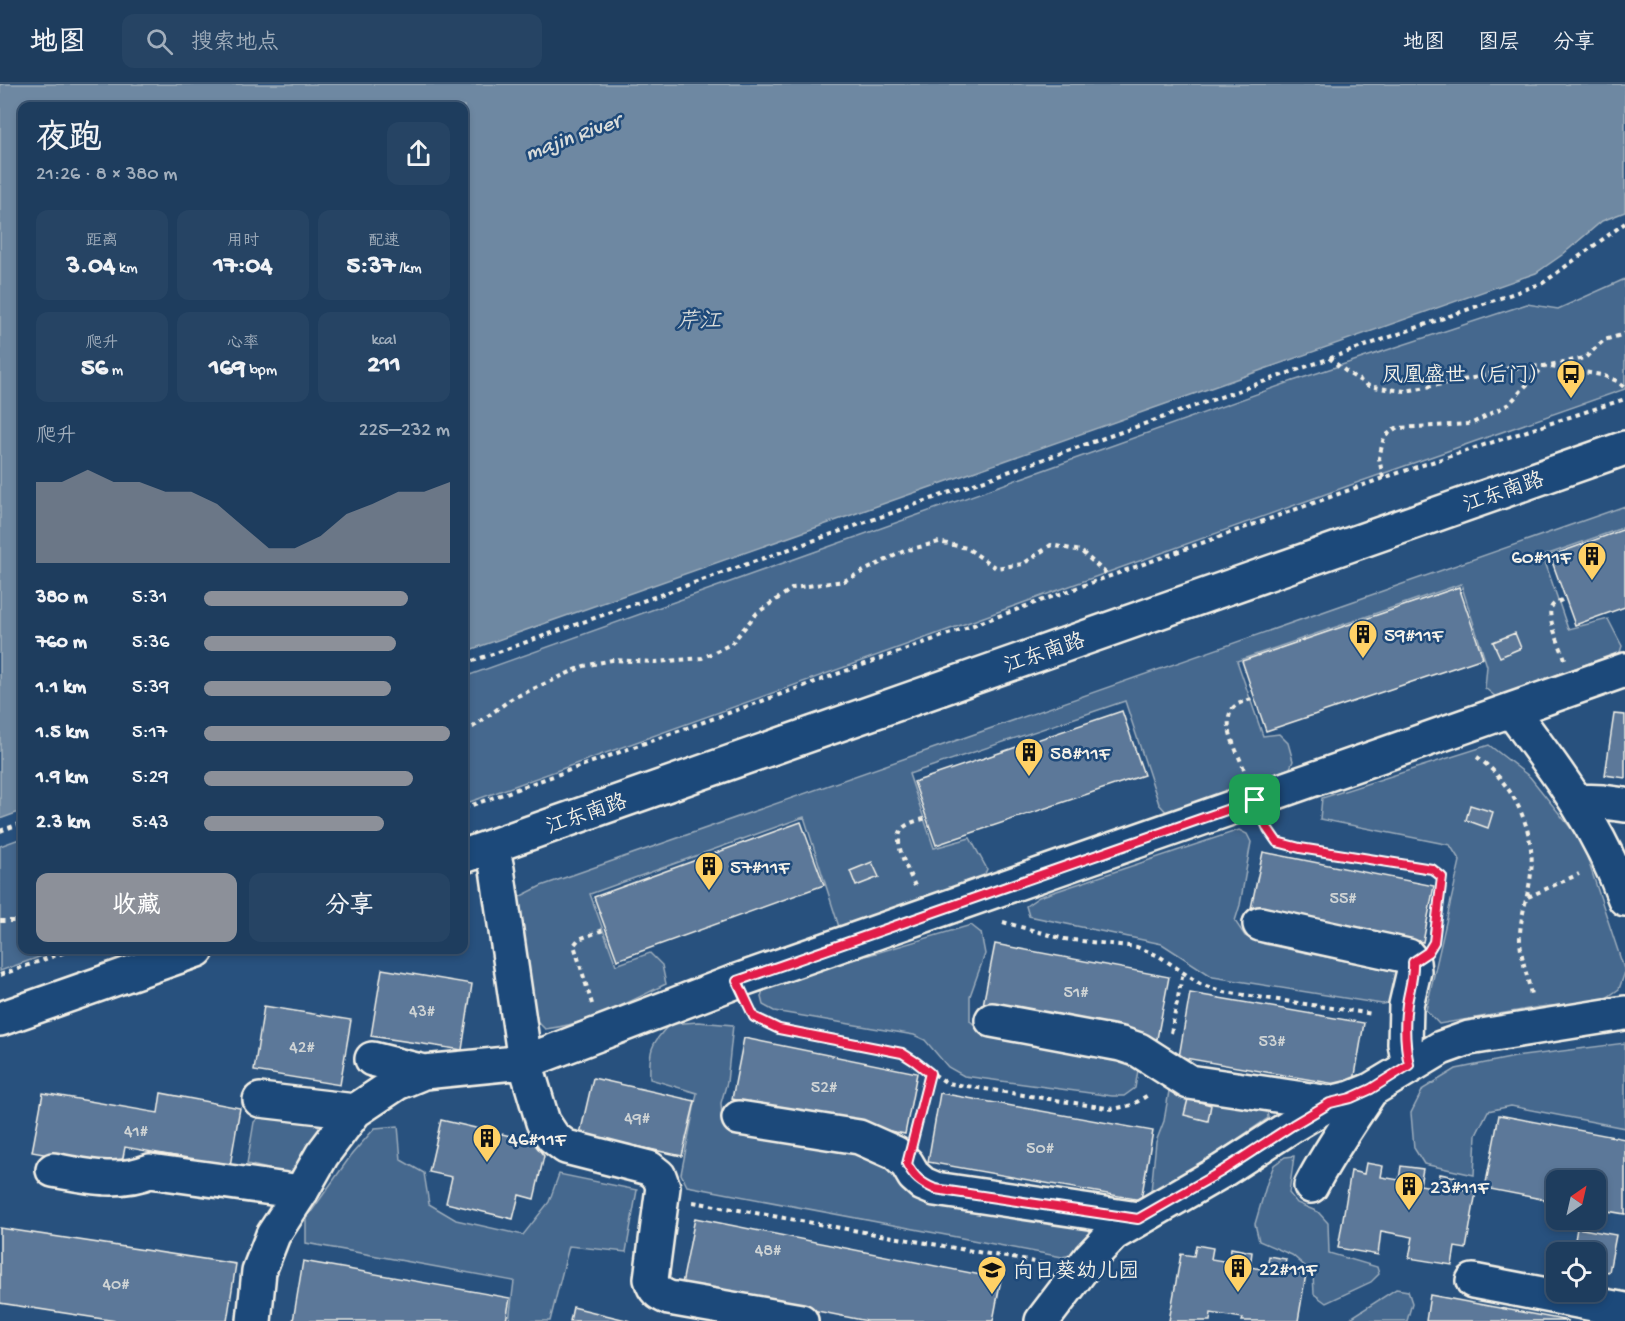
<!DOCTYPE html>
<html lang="zh">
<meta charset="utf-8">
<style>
body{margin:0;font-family:"Gochi Hand","LXGW WenKai TC",sans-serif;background:#264464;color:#f1f3f6;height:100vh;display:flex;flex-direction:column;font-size:22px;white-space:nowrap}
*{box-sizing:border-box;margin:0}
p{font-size:20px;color:#a1aebc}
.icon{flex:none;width:33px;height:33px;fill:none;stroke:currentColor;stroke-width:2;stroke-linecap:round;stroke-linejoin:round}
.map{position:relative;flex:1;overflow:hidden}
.panel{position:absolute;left:18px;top:18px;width:450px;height:852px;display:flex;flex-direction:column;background:#1e3d5e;border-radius:12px;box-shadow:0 3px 9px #0003,0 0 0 2px #3c5673}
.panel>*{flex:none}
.needle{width:39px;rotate:34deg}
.controls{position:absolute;left:1546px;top:1086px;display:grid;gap:12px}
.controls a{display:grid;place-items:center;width:60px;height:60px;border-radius:12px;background:#1e3d5e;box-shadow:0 3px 9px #0003,0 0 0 2px #3c5673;font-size:30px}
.pin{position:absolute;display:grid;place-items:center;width:51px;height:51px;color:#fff;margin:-26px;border-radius:12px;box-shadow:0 3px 9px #0006}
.round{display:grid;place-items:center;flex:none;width:63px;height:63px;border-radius:12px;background:#264464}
.summary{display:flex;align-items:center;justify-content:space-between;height:102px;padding:0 18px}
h1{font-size:33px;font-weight:800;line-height:45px}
.stats{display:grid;grid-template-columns:repeat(3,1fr);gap:9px;height:102px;padding:6px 18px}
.stats div{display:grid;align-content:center;border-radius:12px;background:#264464;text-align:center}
.stats b{font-size:26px;font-weight:800}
.stats small{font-size:16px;font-weight:400}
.stats p{font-size:16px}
.chart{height:168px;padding:12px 18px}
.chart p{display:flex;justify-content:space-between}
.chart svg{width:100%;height:108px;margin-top:6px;fill:#8c9099;opacity:.7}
.cta{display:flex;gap:12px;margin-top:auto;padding:12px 18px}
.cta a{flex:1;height:69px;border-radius:12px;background:#8c9099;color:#fff;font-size:24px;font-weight:800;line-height:69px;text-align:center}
.cta a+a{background:#264464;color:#f1f3f6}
ul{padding:0 18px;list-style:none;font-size:20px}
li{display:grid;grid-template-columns:96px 72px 1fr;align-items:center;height:45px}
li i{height:15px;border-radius:8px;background:#8c9099}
header{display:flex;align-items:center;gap:36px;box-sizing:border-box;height:84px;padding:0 30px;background:#1e3d5e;border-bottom:2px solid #3c5673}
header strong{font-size:28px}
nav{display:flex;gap:33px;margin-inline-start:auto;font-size:21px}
.search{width:420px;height:54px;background:#264464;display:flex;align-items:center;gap:15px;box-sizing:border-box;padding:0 21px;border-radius:12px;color:#a1aebc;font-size:22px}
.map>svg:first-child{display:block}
.green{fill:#45688e;stroke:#9cacbb;stroke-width:1.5}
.water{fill:#6e88a2;stroke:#a4b2be;stroke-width:1.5}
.building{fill:#5b7899;stroke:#f4f1e8;stroke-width:1.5}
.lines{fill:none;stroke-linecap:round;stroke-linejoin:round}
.minor-casing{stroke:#f4f1e8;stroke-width:38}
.path{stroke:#f4f1e8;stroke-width:4;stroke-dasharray:4.5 4.5;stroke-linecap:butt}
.minor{stroke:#1f4a7a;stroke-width:33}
.route-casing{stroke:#fff;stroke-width:12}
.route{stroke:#e11d48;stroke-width:8}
.labels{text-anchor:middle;stroke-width:5;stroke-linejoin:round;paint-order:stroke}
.number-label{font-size:18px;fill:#ced3d4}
.poi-label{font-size:21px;fill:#f4f1e8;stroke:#1f4a7a;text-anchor:start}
.street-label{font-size:21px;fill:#f4f1e8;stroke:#1f4a7a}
.water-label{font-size:22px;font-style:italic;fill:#d9dcda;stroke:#1f4a7a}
</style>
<header>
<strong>地图</strong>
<div class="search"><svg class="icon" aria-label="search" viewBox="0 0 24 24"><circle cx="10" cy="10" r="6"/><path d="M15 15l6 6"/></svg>搜索地点</div>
<nav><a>地图</a><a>图层</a><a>分享</a></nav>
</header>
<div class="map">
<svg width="1625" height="1237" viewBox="0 0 1625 1237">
<rect width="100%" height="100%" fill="#28517e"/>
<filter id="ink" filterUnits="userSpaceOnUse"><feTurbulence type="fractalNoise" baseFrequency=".0167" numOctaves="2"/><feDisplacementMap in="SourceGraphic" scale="12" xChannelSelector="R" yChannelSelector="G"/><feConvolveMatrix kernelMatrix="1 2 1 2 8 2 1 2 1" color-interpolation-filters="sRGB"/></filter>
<g filter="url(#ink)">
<!-- green -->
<path class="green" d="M 1625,195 L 1625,305 L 1359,398 L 464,720 L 464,593 L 1293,297 L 1527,220 L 1558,225 Z
M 1625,422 L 1625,443 L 1543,472 L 1568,545 L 1608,535 L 1622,562 L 1620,568 L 1496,613 L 1485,604 L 1487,582 L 1461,500 L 1237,577 L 1263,652 L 1279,650 L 1288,659 L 1293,677 L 1290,684 L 1169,731 L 1159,720 L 1125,617 L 909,690 L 934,764 L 970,754 L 987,785 L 982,797 L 840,846 L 804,733 L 590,810 L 616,881 L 650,869 L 662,881 L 666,900 C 628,918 587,941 545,945 L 535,935 L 514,826 L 519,813 L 541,802 Z
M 1489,661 L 1530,693 L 1582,758 L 1625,888 L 1619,905 L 1602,917 L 1540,923 L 1439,940 L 1426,926 L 1460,777 L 1450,761 L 1320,735 L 1322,714 Z
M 1239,746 L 1247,750 L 1251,758 L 1240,821 L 1235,837 L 1245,852 L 1264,860 L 1398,888 L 1394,918 L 1382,920 L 1213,893 L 1162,860 L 1029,832 L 1026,822 L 1039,813 Z
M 22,754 L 22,866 L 59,866 L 0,887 L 0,762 Z
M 971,841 L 981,849 L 985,870 L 970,912 L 970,937 L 978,944 L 1129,974 L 1138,986 L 1135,1004 L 1124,1012 L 1112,1012 L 964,992 L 948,983 L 925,956 L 914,951 L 774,927 L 763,921 L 761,913 L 764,902 Z
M 698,938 L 733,941 L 727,998 L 721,1019 L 722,1032 L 734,1041 L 862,1066 L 1088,1135 L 1098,1148 L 1079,1169 L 1062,1173 L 687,1102 L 681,1090 L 697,1009 L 650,995 C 649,967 650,960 670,940 Z
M 1625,959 L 1625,1044 L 1511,1022 L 1488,1027 L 1476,1051 L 1474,1091 L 1424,1080 L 1414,1064 L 1411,1029 L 1423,1005 L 1456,985 L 1515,973 Z
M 1169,1007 L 1260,1018 L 1267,1024 L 1268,1034 L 1160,1108 L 1151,1107 L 1156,1058 L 1164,1037 Z
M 264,1028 L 303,1035 L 318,1041 L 322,1051 L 289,1090 L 247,1080 L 254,1038 Z
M 398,1042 L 401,1076 L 424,1089 L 429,1120 L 456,1136 L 523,1151 L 549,1118 L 559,1090 L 637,1106 L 626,1168 L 569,1162 L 550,1237 L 509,1237 L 514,1197 L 306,1159 L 306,1135 L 352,1070 L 375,1044 Z
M 1285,1073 L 1294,1072 L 1289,1109 L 1297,1119 L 1318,1128 L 1328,1139 L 1329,1169 L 1377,1183 L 1379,1190 L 1371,1198 L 1326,1219 L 1314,1210 L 1313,1189 L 1292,1171 L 1259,1157 L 1255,1140 L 1267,1099 L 1274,1081 Z
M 1396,1205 L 1408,1207 L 1412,1219 L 1407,1237 L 1346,1237 Z"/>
<!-- water -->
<path class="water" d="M 0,0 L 1625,0 L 1625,128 L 1602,137 L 1562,171 L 1536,189 L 464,568 L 464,22 L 22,22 L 22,727 L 0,735 Z"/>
<!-- building -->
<path class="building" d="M 1625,445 L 1625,523 L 1575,541 L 1550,472 Z
M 1459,503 L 1483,574 L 1266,647 L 1242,577 Z
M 1515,549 L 1521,564 L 1500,573 L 1493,558 Z
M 1122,627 L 1144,691 L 936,761 L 914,698 Z
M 1614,630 L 1625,631 L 1625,694 L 1605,691 Z
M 1470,721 L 1493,728 L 1488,744 L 1466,736 Z
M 801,738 L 824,801 L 617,876 L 594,813 Z
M 1263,768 L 1434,802 L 1423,858 L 1251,824 Z
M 872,778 L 879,793 L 856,802 L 850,787 Z
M 995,860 L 1169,893 L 1157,955 L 983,921 Z
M 382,885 L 472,900 L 462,966 L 371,952 Z
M 1190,909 L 1364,939 L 1353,1003 L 1179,973 Z
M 264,922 L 351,936 L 340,1001 L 254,987 Z
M 744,954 L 917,989 L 905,1050 L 732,1015 Z
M 593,994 L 695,1017 L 682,1072 L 580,1050 Z
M 43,1009 L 158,1029 L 161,1009 L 240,1024 L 230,1082 L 125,1063 L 121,1084 L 32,1068 Z
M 940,1009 L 1153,1047 L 1141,1116 L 928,1078 Z
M 1188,1015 L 1211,1021 L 1208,1037 L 1184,1031 Z
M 1499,1031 L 1625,1055 L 1625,1130 L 1596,1125 L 1596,1096 L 1557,1096 L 1557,1118 L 1485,1104 Z
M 441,1036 L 532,1057 L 544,1072 L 534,1115 L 519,1111 L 513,1135 L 446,1119 L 452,1093 L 429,1088 Z
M 1366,1079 L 1383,1082 L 1381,1093 L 1399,1096 L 1401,1082 L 1423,1085 L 1420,1101 L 1438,1104 L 1440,1090 L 1456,1093 L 1455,1104 L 1476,1108 L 1466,1165 L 1455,1163 L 1452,1181 L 1409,1174 L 1413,1153 L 1381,1147 L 1378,1171 L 1338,1164 L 1351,1087 L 1364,1090 Z
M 695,1134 L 1001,1195 L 993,1237 L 867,1237 L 682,1200 Z
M 0,1144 L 236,1180 L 227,1237 L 116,1237 L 0,1219 Z
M 1577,1144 L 1616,1151 L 1609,1188 L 1596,1186 L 1596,1168 L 1573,1168 Z
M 1196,1161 L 1213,1164 L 1211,1175 L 1229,1178 L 1231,1164 L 1252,1168 L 1250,1183 L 1267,1186 L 1269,1172 L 1286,1175 L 1284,1186 L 1306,1190 L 1298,1237 L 1242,1237 L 1243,1234 L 1211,1229 L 1210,1237 L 1169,1237 L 1181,1170 L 1194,1172 Z
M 303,1177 L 510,1214 L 506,1237 L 293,1237 Z
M 1430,1211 L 1569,1237 L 1426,1237 Z
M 573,1223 L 630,1237 L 570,1237 Z"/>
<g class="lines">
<!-- minor casing -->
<g class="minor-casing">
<path id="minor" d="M 1511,626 C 1558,689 1598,741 1625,815
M 1578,717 L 1603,718 L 1625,721
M 492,762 L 497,785 L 525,978 L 543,1038 L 553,1053 L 566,1063 L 649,1084 L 659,1092 L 663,1103 L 651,1195 C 654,1206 659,1210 669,1214 L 801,1237
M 464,772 L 1625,364
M 1260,840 L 1408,872 L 1413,878 L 1414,887 L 1406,921 L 1405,960 L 1409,981
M 0,935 L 197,866
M 992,936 L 1121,960 L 1139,966 L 1189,998 L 1330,1019
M 372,975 L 424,988
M 260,1016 L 355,1027
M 739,1034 L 859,1053 L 895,1069 L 907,1080 L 914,1092 L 923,1100 L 935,1105 L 1138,1135
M 53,1086 C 86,1092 117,1100 150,1087 L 301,1108
M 1311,1102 C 1328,1069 1350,1038 1371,1006
M 1473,1197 L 1625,1226
M 254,1237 L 259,1187 L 273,1151 L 301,1108 L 322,1071 L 355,1027 L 397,999 L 424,988 L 525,978 L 737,897 L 1625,586
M 1042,1237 L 1090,1174 L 1113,1150 L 1222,1087 L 1293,1041 L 1330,1019 L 1351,1014 L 1371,1006 L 1441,964 L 1469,954 L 1625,929"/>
</g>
<!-- path -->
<path class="path" d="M 1329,274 L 1348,289 L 1369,302 L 1386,305 L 1406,307 L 1478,293 L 1509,284 L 1544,282 L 1602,291 L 1617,297 L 1625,304
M 1383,394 L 1379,374 L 1384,353 L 1396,344 L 1471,340 L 1509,320 L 1544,282 L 1585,274 L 1604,256 L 1625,250
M 1562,516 C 1558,518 1553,519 1551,524 C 1547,535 1561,563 1565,575
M 464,580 L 1543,199 L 1625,139
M 464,645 L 473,643 L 511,615 L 584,582 L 612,576 L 656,578 L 702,574 L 731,560 L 757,529 L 793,504 L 844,497 L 904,467 L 939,458 L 967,464 L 996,484 L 1023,480 L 1051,461 L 1081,467 L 1109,492
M 1477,673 C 1512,698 1536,745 1531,789 C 1529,811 1519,834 1520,857 C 1521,874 1528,893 1531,911
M 1244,685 C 1238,669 1218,635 1236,621 C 1241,618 1249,616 1255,614
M 464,724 L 1383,394 L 1625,315
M 1268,745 L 1277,758 L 1300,764 L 1433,785 L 1442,793 L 1435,851
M 0,747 L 22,739
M 915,802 C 909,788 890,755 904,743 C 910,738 920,736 927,734
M 1528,813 L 1579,790
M 0,837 L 22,837
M 1003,838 L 1064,855 L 1137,863 L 1159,872 L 1200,900 L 1224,908 L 1373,930
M 0,891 L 71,866
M 592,920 L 574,861 L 579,855 L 606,845
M 751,927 L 754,933 L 779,945 L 902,969 L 947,999 L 1113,1025 L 1132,1021 L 1148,1011
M 1171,949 L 1183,888
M 916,1044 L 930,989
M 693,1118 L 1046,1180"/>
<!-- minor -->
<use href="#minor" class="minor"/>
</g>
</g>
<g class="lines" filter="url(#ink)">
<!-- route casing -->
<g class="route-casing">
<path id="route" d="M 1255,716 L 1268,745 L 1277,758 L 1300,764 L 1432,785 L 1442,793 L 1434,858 L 1428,868 L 1413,878 C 1414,892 1409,906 1407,920 C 1404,940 1405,961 1409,981 L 1371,1005 L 1351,1014 L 1330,1019 L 1293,1041 L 1222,1087 L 1138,1135 L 935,1105 C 921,1099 914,1093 907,1080 L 930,989 L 916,978 L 902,969 L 779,945 L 754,933 L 737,897 Z"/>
</g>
<!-- route -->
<use href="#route" class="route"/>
</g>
<!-- icons -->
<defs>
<g id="bus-pin" transform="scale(1.5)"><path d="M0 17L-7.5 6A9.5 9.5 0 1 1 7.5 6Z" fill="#ffd166" stroke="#1f4a7a"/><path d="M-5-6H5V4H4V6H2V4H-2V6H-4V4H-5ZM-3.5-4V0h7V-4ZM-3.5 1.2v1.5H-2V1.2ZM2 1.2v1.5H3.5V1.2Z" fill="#111"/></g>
<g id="building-pin" transform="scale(1.5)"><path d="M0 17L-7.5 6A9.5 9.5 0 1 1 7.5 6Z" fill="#ffd166" stroke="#1f4a7a"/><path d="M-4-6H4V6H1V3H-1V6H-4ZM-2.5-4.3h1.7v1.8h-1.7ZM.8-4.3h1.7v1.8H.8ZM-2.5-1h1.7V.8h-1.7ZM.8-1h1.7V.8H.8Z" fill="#111"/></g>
<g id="school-pin" transform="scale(1.5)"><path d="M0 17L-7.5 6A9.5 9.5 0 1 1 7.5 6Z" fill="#ffd166" stroke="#1f4a7a"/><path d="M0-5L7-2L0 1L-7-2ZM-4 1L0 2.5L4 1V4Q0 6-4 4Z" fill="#111"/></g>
</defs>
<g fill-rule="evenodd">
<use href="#bus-pin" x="1571" y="290"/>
<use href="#building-pin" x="1592" y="472"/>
<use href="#building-pin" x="1363" y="550"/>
<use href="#building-pin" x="1029" y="668"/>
<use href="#building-pin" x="709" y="782"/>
<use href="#building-pin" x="487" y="1054"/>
<use href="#building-pin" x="1409" y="1102"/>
<use href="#building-pin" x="1238" y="1184"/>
<use href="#school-pin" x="992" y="1186"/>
</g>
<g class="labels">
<!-- number labels -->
<g class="number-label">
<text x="1343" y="819">55#</text>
<text x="1076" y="913">51#</text>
<text x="422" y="932">43#</text>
<text x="1272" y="962">53#</text>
<text x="302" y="968">42#</text>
<text x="824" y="1008">52#</text>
<text x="637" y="1039">49#</text>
<text x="136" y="1052">41#</text>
<text x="1040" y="1069">50#</text>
<text x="768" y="1171">48#</text>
<text x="116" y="1205">40#</text>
</g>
<!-- poi labels -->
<g class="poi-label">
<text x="1550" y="297" text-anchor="end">凤凰盛世（后门）</text>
<text x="1571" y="479" text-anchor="end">60#11F</text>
<text x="1384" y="557">59#11F</text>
<text x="1050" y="675">58#11F</text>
<text x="730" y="789">57#11F</text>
<text x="508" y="1061">46#11F</text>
<text x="1430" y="1109">23#11F</text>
<text x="1259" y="1191">22#11F</text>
<text x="1013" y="1193">向日葵幼儿园</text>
</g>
<!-- street labels -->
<g class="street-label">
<text transform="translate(1503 407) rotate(-19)" y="7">江东南路</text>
<text transform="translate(1044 568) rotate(-19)" y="7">江东南路</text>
<text transform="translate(586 729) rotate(-19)" y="7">江东南路</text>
</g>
<!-- water labels -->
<g class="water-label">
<text transform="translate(572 51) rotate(-20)" y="8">majin River</text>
<text x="699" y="243">芹江</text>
</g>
</g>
</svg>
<div class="controls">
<a><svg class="needle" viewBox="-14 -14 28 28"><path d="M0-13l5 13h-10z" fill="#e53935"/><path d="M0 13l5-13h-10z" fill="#a1aebc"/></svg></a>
<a><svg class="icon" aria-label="locate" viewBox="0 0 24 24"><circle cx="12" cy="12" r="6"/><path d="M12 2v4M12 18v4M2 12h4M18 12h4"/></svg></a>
</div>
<div class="pin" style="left:1255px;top:716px;background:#1e9e55"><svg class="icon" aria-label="arrive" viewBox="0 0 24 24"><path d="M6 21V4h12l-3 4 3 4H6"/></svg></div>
<section class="panel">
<div class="summary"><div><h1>夜跑</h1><p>21:26 · 8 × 380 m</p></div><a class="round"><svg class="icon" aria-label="share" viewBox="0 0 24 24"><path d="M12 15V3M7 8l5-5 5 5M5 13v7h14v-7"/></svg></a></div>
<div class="stats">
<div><p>距离</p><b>3.04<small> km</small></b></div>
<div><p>用时</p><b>17:04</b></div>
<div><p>配速</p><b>5:37<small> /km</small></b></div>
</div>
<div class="stats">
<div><p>爬升</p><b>56<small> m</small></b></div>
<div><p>心率</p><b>169<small> bpm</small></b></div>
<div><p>kcal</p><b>211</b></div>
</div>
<div class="chart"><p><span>爬升</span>225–232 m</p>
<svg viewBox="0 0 160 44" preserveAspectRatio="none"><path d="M0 44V11L10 11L20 6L30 11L40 11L50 15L60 15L70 20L80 29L90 38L100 38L110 33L120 24L130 20L140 15L150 15L160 11V44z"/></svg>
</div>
<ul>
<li><b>380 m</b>5:31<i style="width:83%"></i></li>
<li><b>760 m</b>5:36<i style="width:78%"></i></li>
<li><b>1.1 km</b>5:39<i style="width:76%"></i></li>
<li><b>1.5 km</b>5:17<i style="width:100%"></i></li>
<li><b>1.9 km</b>5:29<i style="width:85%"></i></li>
<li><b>2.3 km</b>5:43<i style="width:73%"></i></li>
</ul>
<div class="cta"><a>收藏</a><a>分享</a></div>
</section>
</div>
